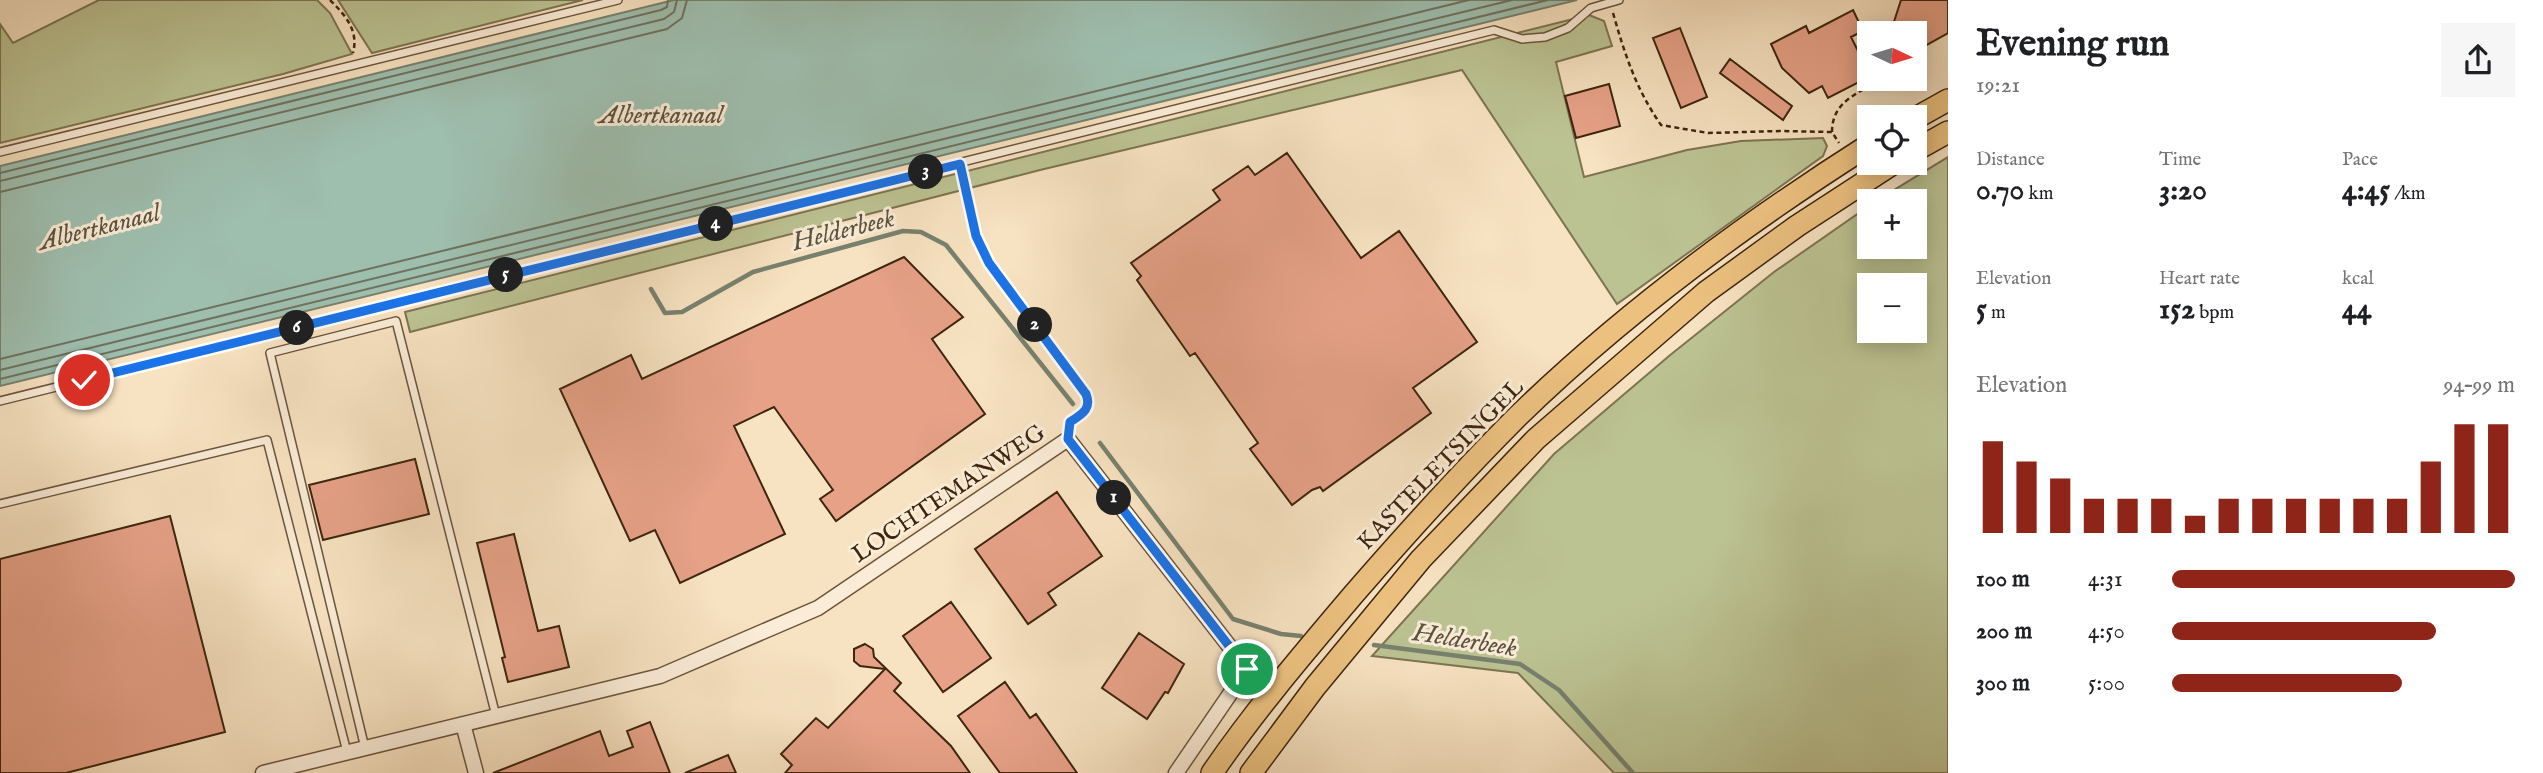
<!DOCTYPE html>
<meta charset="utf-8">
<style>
body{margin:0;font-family:"IM FELL English",serif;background:#f6f6f6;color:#202124;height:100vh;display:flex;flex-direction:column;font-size:26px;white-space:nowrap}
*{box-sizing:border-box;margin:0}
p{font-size:23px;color:#757577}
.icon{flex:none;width:38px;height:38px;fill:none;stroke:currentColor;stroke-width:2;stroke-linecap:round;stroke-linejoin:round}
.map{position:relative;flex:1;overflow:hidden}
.sheet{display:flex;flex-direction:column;background:#fff;width:595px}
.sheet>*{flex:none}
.needle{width:46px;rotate:94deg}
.buttons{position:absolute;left:1857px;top:21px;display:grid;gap:14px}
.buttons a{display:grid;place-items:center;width:70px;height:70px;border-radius:0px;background:#fff;box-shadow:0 4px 18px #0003;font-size:35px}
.pin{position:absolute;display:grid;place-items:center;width:60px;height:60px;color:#fff;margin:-30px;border:4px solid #fff;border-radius:50%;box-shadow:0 2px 7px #0007}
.km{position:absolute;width:35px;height:35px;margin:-18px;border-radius:50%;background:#222;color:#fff;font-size:19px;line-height:35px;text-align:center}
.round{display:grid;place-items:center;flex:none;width:74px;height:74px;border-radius:0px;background:#f6f6f6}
.overview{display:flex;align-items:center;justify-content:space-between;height:119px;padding:0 28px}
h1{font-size:38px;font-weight:700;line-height:52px}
.metrics{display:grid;grid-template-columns:repeat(3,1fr);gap:10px;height:119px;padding:7px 28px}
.metrics div{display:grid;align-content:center}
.metrics b{font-size:30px;font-weight:700}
.metrics small{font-size:19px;font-weight:400}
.metrics p{font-size:19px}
.chart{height:196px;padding:14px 28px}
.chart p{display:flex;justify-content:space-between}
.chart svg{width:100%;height:126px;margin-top:7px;stroke:#8f2418;stroke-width:6}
ul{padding:0 28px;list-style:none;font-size:23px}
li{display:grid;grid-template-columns:112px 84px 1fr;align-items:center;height:52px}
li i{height:18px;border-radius:9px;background:#8f2418}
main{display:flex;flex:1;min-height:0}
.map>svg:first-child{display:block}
.green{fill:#bcc393;stroke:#7d7451;stroke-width:2;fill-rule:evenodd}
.water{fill:#9ebeae;stroke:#78816e;stroke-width:2}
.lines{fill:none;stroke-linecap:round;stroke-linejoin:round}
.shore{stroke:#6e725e;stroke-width:2}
.stream{stroke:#78816e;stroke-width:4.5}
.building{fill:#e6a187;stroke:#3e250f;stroke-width:2}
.lane-casing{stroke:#6c543c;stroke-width:10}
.street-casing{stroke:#6c543c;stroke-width:17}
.primary-casing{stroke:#3e250f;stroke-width:24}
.path{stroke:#3e250f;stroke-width:2.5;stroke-dasharray:5 3.5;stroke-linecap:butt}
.lane{stroke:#faecd7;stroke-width:7}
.street{stroke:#faecd7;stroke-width:14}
.primary{stroke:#ecc180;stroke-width:21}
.route-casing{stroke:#fff;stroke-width:14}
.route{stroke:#1a73e8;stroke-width:9}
.labels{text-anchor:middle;stroke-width:6;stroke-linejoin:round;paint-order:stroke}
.street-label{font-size:24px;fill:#3e250f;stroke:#faecd7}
.water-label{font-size:26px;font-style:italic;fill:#5b533f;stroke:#faecd7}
</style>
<main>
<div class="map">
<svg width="1948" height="773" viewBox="0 0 1948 773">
<rect width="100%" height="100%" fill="#f7e2c1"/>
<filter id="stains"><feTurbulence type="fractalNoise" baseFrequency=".00286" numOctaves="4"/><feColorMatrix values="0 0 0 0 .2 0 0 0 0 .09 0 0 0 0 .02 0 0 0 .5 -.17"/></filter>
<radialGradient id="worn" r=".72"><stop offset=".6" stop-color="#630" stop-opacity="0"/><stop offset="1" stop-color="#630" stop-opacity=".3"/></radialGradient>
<!-- green -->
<path class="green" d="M 99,0 L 317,0 L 330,13 L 352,54 L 283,74 L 0,143 L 0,24 L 13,43 Z
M 338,0 L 583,0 L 372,53 Z
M 1589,15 L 1604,21 L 1612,46 L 1556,62 L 1584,177 L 1687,150 L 1741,141 L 1823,138 L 1827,146 L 1823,156 L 1617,304 L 1462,70 L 1040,170 L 410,332 L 405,312 Z
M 1948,157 L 1948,773 L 1614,773 L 1518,673 L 1372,656 L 1554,454 L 1669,356 L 1774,272 L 1869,206 L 1869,247 L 1914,247 L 1914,201 L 1876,201 ZM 1914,285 L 1914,331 L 1869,331 L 1869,285 Z"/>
<!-- water -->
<path class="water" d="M 674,0 L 1577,0 L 0,386 L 0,166 Z"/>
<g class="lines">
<!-- shore -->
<path class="shore" d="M 0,173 L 661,10 L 667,7 L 668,0
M 0,181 L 664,19 L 674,12 L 677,0
M 0,192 L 667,29 L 682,18 L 687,0
M 0,359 L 1469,0
M 0,370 L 1512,0
M 0,379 L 1548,0"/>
<!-- stream -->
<path class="stream" d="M 651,289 L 665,313 L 682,312 L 753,272 L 903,231 L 921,232 L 946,245 L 1073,404
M 1100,443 L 1233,619 L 1281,634 L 1301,636
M 1374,645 L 1520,664 L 1559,690 L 1633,773"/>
</g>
<!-- building -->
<path class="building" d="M 1901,0 L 1948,0 L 1948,33 L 1914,52 L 1914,33 L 1891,31 Z
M 1853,10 L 1863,31 L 1851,37 L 1869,73 L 1869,77 L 1828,98 L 1822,86 L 1809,93 L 1782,68 L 1771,44 L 1806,26 L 1809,33 Z
M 1680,28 L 1707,97 L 1681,108 L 1653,38 Z
M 1730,59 L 1792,106 L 1783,120 L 1720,73 Z
M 1609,84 L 1620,126 L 1576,138 L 1565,96 Z
M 1287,153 L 1361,258 L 1399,231 L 1477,342 L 1413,388 L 1431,413 L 1323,491 L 1320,487 L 1312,490 L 1292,505 L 1250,449 L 1258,443 L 1195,353 L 1190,356 L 1137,280 L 1141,276 L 1131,263 L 1220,200 L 1213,190 L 1248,166 L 1255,175 Z
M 904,257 L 963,317 L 932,339 L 985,414 L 836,521 L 820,499 L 833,490 L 774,407 L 734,426 L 785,534 L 680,583 L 655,530 L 630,541 L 560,389 L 631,355 L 642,379 Z
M 415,459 L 429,514 L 323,540 L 309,485 Z
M 1057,492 L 1102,556 L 1048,593 L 1056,605 L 1028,624 L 975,549 Z
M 170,516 L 225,732 L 66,773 L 0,773 L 0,559 Z
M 514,534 L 538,631 L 559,626 L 569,667 L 508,682 L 502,658 L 505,657 L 477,543 Z
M 951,602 L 991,658 L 943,692 L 903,636 Z
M 1139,633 L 1184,664 L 1168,693 L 1165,692 L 1147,719 L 1102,688 Z
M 865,644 L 873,649 L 874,657 L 901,683 L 894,691 L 951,746 L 970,773 L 785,773 L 792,765 L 781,754 L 816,718 L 828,728 L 885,669 L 860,666 L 854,661 L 854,649 Z
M 1005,682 L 1030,718 L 1036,714 L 1077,773 L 1000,773 L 958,716 Z
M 650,722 L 670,773 L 493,773 L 600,731 L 609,756 L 633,747 L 627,731 Z
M 728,755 L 736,773 L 685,773 Z"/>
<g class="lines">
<!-- lane casing -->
<g class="lane-casing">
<path id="lane" d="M 0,152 L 618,0
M 960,164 L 977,236 L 989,263 L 1086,394 C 1092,409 1082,414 1070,422 L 1068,439
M 0,401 L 1494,30 L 1522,39 L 1545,37 L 1568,28 L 1591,8 L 1619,0
M 0,504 L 267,440 L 347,752
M 365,748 L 270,353 L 396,321 L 496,716"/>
</g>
<!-- street casing -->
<g class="street-casing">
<path id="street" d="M 463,724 L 476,773
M 263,773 L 660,676 L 818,608 L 1068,439 L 1247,669 L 1176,773"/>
</g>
<!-- primary casing -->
<g class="primary-casing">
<path id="primary" d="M 1914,119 L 1948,100
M 1914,151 L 1948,132
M 1212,773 C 1255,710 1304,653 1353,595 C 1406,534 1461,473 1518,416 C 1623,314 1746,223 1869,145
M 1251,773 L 1315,687 L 1421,559 L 1536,439 L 1706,292 L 1797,226 L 1894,163"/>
</g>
<!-- path -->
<path class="path" d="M 330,0 C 345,15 359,30 353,53
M 1613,13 C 1625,55 1636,89 1661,125 L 1708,133 L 1781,131 L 1832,132 L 1839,143
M 1832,132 C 1832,101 1858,94 1881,79"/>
<!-- lane -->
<use href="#lane" class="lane"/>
<!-- street -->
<use href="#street" class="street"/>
<!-- primary -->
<use href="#primary" class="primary"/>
</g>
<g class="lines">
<!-- route casing -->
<g class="route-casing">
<path id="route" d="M 84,380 L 960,164 L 976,236 L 989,263 L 1086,394 C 1092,409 1082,414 1070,422 L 1068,439 L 1247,669"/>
</g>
<!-- route -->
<use href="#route" class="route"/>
</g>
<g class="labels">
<!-- street labels -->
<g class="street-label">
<text transform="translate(1440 464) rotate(-46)" y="8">KASTELETSINGEL</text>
<text transform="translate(948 493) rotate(-34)" y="8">LOCHTEMANWEG</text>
</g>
<!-- water labels -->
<g class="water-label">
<text x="661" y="123">Albertkanaal</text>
<text transform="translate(99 226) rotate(-14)" y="9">Albertkanaal</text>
<text transform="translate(843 229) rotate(-14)" y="9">Helderbeek</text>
<text transform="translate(1465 639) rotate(9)" y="9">Helderbeek</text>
</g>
</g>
<rect width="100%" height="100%" filter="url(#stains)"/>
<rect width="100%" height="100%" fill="url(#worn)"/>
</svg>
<div class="buttons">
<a><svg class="needle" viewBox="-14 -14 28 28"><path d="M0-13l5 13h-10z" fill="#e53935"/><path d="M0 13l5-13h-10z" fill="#757577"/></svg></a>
<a><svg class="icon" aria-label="locate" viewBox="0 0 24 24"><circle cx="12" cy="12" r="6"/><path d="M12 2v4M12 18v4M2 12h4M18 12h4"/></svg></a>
<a>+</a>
<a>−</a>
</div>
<div class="pin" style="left:1247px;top:669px;background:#1e9e55"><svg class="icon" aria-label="arrive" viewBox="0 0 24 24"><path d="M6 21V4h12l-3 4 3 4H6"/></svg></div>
<div class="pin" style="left:84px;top:380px;background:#d93025"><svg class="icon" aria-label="check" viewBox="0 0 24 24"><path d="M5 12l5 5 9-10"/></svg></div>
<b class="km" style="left:1114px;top:498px">1</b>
<b class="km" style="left:1035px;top:325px">2</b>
<b class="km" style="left:926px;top:172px">3</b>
<b class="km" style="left:716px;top:224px">4</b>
<b class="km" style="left:506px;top:275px">5</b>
<b class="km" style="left:297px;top:328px">6</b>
</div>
<section class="sheet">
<div class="overview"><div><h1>Evening run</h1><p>19:21</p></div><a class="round"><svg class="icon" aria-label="share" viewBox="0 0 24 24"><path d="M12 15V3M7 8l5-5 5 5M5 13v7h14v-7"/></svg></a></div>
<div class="metrics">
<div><p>Distance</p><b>0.70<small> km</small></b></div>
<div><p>Time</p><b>3:20</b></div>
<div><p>Pace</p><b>4:45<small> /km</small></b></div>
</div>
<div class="metrics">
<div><p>Elevation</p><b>5<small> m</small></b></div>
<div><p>Heart rate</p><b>152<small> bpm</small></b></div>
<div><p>kcal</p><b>44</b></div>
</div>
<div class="chart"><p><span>Elevation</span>94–99 m</p>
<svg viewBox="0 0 160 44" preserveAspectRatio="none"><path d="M5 44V12M15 44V19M25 44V25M35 44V32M45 44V32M55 44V32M65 44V38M75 44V32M85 44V32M95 44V32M105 44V32M115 44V32M125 44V32M135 44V19M145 44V6M155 44V6"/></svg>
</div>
<ul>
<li><b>100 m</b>4:31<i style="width:100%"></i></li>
<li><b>200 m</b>4:50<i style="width:77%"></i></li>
<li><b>300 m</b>5:00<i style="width:67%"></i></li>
</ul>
</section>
</main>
